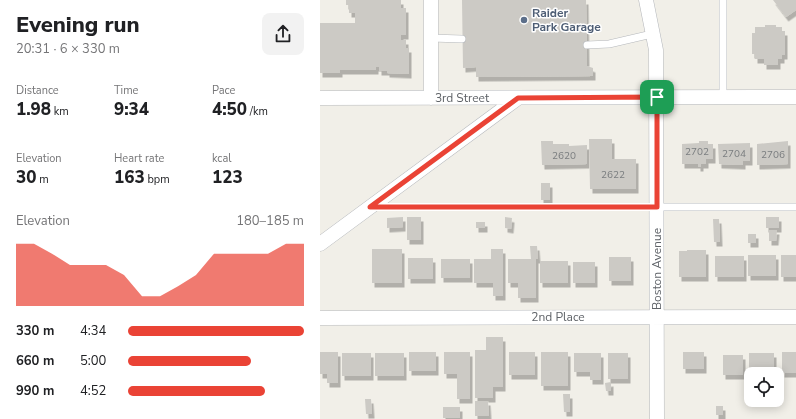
<!DOCTYPE html>
<meta charset="utf-8">
<style>
body{margin:0;font-family:"Nunito Sans",sans-serif;background:#f2f2f2;color:#202124;height:100vh;display:flex;flex-direction:column;font-size:15px;white-space:nowrap}
*{box-sizing:border-box;margin:0}
p{font-size:13px;color:#757577}
.icon{flex:none;width:22px;height:22px;fill:none;stroke:currentColor;stroke-width:2;stroke-linecap:round;stroke-linejoin:round}
.map{position:relative;flex:1;overflow:hidden}
.sheet{display:flex;flex-direction:column;background:#fff;width:320px}
.sheet>*{flex:none}
.tools{position:absolute;left:424px;top:367px;display:grid;gap:8px}
.tools a{display:grid;place-items:center;width:40px;height:40px;border-radius:8px;background:#fff;box-shadow:0 2px 10px #0003;font-size:20px}
.pin{position:absolute;display:grid;place-items:center;width:34px;height:34px;color:#fff;margin:-17px;border-radius:8px;box-shadow:0 2px 6px #0006}
.round{display:grid;place-items:center;flex:none;width:42px;height:42px;border-radius:8px;background:#f2f2f2}
.head{display:flex;align-items:center;justify-content:space-between;height:68px;padding:0 16px}
h1{font-size:22px;font-weight:800;line-height:30px}
.figures{display:grid;grid-template-columns:repeat(3,1fr);gap:6px;height:68px;padding:4px 16px}
.figures div{display:grid;align-content:center}
.figures b{font-size:17px;font-weight:800}
.figures small{font-size:11px;font-weight:400}
.figures p{font-size:11px}
.chart{height:112px;padding:8px 16px}
.chart p{display:flex;justify-content:space-between}
.chart svg{width:100%;height:72px;margin-top:4px;fill:#ea4335;opacity:.7}
ul{padding:0 16px;list-style:none;font-size:13px}
li{display:grid;grid-template-columns:64px 48px 1fr;align-items:center;height:30px}
li i{height:10px;border-radius:5px;background:#ea4335}
main{display:flex;flex:1;min-height:0}
.map>svg:first-child{display:block}
.building{fill:#cccac5;filter:url(#shadow)}
.lines{fill:none;stroke-linecap:round;stroke-linejoin:round}
.service-casing{stroke:#b5b8bc;stroke-width:8}
.minor-casing{stroke:#b5b8bc;stroke-width:15}
.service{stroke:#fff;stroke-width:7}
.minor{stroke:#fff;stroke-width:14}
.route-casing{stroke:#fff;stroke-width:8}
.route{stroke:#ea4335;stroke-width:5}
.service-dot{fill:#5c6f8a;stroke:#fff;stroke-width:1.5}
.labels{text-anchor:middle;stroke-width:3;stroke-linejoin:round;paint-order:stroke}
.number-label{font-size:10px;fill:#7a7d7f}
.service-label{font-size:12px;font-weight:bold;fill:#4e5e75;stroke:#fff;text-anchor:start}
.street-label{font-size:12px;fill:#5f6368;stroke:#fff}
</style>
<main>
<section class="sheet">
<div class="head"><div><h1>Evening run</h1><p>20:31 · 6 × 330 m</p></div><a class="round"><svg class="icon" aria-label="share" viewBox="0 0 24 24"><path d="M12 15V3M7 8l5-5 5 5M5 13v7h14v-7"/></svg></a></div>
<div class="figures">
<div><p>Distance</p><b>1.98<small> km</small></b></div>
<div><p>Time</p><b>9:34</b></div>
<div><p>Pace</p><b>4:50<small> /km</small></b></div>
</div>
<div class="figures">
<div><p>Elevation</p><b>30<small> m</small></b></div>
<div><p>Heart rate</p><b>163<small> bpm</small></b></div>
<div><p>kcal</p><b>123</b></div>
</div>
<div class="chart"><p><span>Elevation</span>180–185 m</p>
<svg viewBox="0 0 160 44" preserveAspectRatio="none"><path d="M0 44V6L10 6L20 12L30 19L40 19L50 19L60 25L70 38L80 38L90 32L100 25L110 12L120 12L130 12L140 12L150 6L160 6V44z"/></svg>
</div>
<ul>
<li><b>330 m</b>4:34<i style="width:100%"></i></li>
<li><b>660 m</b>5:00<i style="width:70%"></i></li>
<li><b>990 m</b>4:52<i style="width:78%"></i></li>
</ul>
</section>
<div class="map">
<svg width="476" height="419" viewBox="0 0 476 419">
<defs>
<filter id="shadow"><feDropShadow dx="2.5" dy="4.5" stdDeviation="0" flood-color="#0004"/></filter>
</defs>
<rect width="100%" height="100%" fill="#f1efe8"/>
<!-- building -->
<path class="building" d="M 26,0 L 81,0 L 81,8 L 86,8 L 86,35 L 81,35 L 81,40 L 86,40 L 86,48 L 89,48 L 89,74 L 67,73 L 67,71 L 59,71 L 59,67 L 56,67 L 56,70 L 20,70 L 20,73 L 0,73 L 0,23 L 35,23 L 35,13 L 29,13 L 29,5 L 26,5 Z
M 142,0 L 266,0 L 267,66 L 273,68 L 273,76 L 156,77 L 156,67 L 143,68 Z
M 453,0 L 476,0 L 476,10 L 466,17 Z
M 445,25 L 456,25 L 456,27 L 462,27 L 462,31 L 465,31 L 465,55 L 462,55 L 462,59 L 458,59 L 458,65 L 444,65 L 444,59 L 435,59 L 435,54 L 432,54 L 432,33 L 435,33 L 435,27 L 445,27 Z
M 269,139 L 292,139 L 292,159 L 316,159 L 316,189 L 270,189 Z
M 221,141 L 233,141 L 233,144 L 249,144 L 249,146 L 267,145 L 267,164 L 222,165 Z
M 379,141 L 388,141 L 388,144 L 393,144 L 393,159 L 386,159 L 386,164 L 381,164 L 381,167 L 378,167 L 378,164 L 362,164 L 362,144 L 379,143 Z
M 468,141 L 468,164 L 437,165 L 437,144 Z
M 430,143 L 430,161 L 423,161 L 423,165 L 399,164 L 398,144 Z
M 221,183 L 230,183 L 230,200 L 221,200 Z
M 83,217 L 83,227 L 67,228 L 67,218 Z
M 87,217 L 101,217 L 101,240 L 87,240 Z
M 185,217 L 192,218 L 191,229 L 185,228 Z
M 446,217 L 459,217 L 459,228 L 446,228 Z
M 393,219 L 399,219 L 400,242 L 394,242 Z
M 156,222 L 165,222 L 165,228 L 156,228 Z
M 449,230 L 457,230 L 456,241 L 449,241 Z
M 428,234 L 436,234 L 436,243 L 428,243 Z
M 210,246 L 217,246 L 218,259 L 211,259 Z
M 52,249 L 82,249 L 82,283 L 52,283 Z
M 171,249 L 183,249 L 183,296 L 173,296 L 173,283 L 154,283 L 154,259 L 171,259 Z
M 367,250 L 386,250 L 386,277 L 359,277 L 359,251 L 367,251 Z
M 428,255 L 456,255 L 456,276 L 428,276 Z
M 461,255 L 476,255 L 476,277 L 461,277 Z
M 395,256 L 424,256 L 424,277 L 395,277 Z
M 289,257 L 311,257 L 311,281 L 289,281 Z
M 88,258 L 113,258 L 113,279 L 88,279 Z
M 121,259 L 150,259 L 150,278 L 121,278 Z
M 188,259 L 216,259 L 216,298 L 198,298 L 198,283 L 188,283 Z
M 220,261 L 248,261 L 248,283 L 220,283 Z
M 253,262 L 275,262 L 275,283 L 253,283 Z
M 166,337 L 183,337 L 183,387 L 173,387 L 173,398 L 155,398 L 155,350 L 166,350 Z
M 0,352 L 18,352 L 18,383 L 7,383 L 7,374 L 0,374 Z
M 89,352 L 116,352 L 116,371 L 89,371 Z
M 124,352 L 150,352 L 150,399 L 137,399 L 137,374 L 124,374 Z
M 189,352 L 215,352 L 215,375 L 189,375 Z
M 221,352 L 248,352 L 248,386 L 221,386 Z
M 363,352 L 384,352 L 384,369 L 363,369 Z
M 462,352 L 476,352 L 476,373 L 462,373 Z
M 22,353 L 51,353 L 51,376 L 22,376 Z
M 55,353 L 84,353 L 84,376 L 55,376 Z
M 254,353 L 281,353 L 281,380 L 270,380 L 270,372 L 254,372 Z
M 288,353 L 308,353 L 308,379 L 288,379 Z
M 429,353 L 454,353 L 454,373 L 429,373 Z
M 403,355 L 423,355 L 423,375 L 403,375 Z
M 291,382 L 291,391 L 286,391 L 285,383 Z
M 243,394 L 250,394 L 250,412 L 244,412 Z
M 45,399 L 51,399 L 52,414 L 46,414 Z
M 155,401 L 168,401 L 169,416 L 155,416 Z
M 396,406 L 403,406 L 403,415 L 396,415 Z
M 123,407 L 140,407 L 140,418 L 123,418 Z"/>
<g class="lines">
<!-- service casing -->
<g class="service-casing">
<path id="service" d="M 403,0 L 403,97
M 111,38 L 142,39
M 267,45 L 289,44 L 332,34
M 54,207 L 476,207"/>
</g>
<!-- minor casing -->
<g class="minor-casing">
<path id="minor" d="M 326,0 L 336,50 L 337,419
M 0,98 L 476,97
M 111,98 L 111,0
M 0,244 L 198,98
M 0,318 L 476,317"/>
</g>
<!-- service -->
<use href="#service" class="service"/>
<!-- minor -->
<use href="#minor" class="minor"/>
</g>
<g class="lines">
<!-- route casing -->
<g class="route-casing">
<path id="route" d="M 337,97 L 337,207 L 50,207 L 198,98 Z"/>
</g>
<!-- route -->
<use href="#route" class="route"/>
</g>
<!-- markers -->
<circle class="service-dot" cx="204" cy="20" r="4"/>
<g class="labels">
<!-- number labels -->
<g class="number-label">
<text x="377" y="155">2702</text>
<text x="414" y="157">2704</text>
<text x="453" y="158">2706</text>
<text x="244" y="159">2620</text>
<text x="293" y="178">2622</text>
</g>
<!-- service labels -->
<g class="service-label">
<text x="212" y="17">Raider<tspan x="212" dy="14">Park Garage</tspan></text>
</g>
<!-- street labels -->
<g class="street-label">
<text x="142" y="102">3rd Street</text>
<text transform="translate(337 269) rotate(-90)" y="4">Boston Avenue</text>
<text x="238" y="321">2nd Place</text>
</g>
</g>
</svg>
<div class="tools">
<a><svg class="icon" aria-label="locate" viewBox="0 0 24 24"><circle cx="12" cy="12" r="6"/><path d="M12 2v4M12 18v4M2 12h4M18 12h4"/></svg></a>
</div>
<div class="pin" style="left:337px;top:97px;background:#1e9e55"><svg class="icon" aria-label="arrive" viewBox="0 0 24 24"><path d="M6 21V4h12l-3 4 3 4H6"/></svg></div>
</div>
</main>
